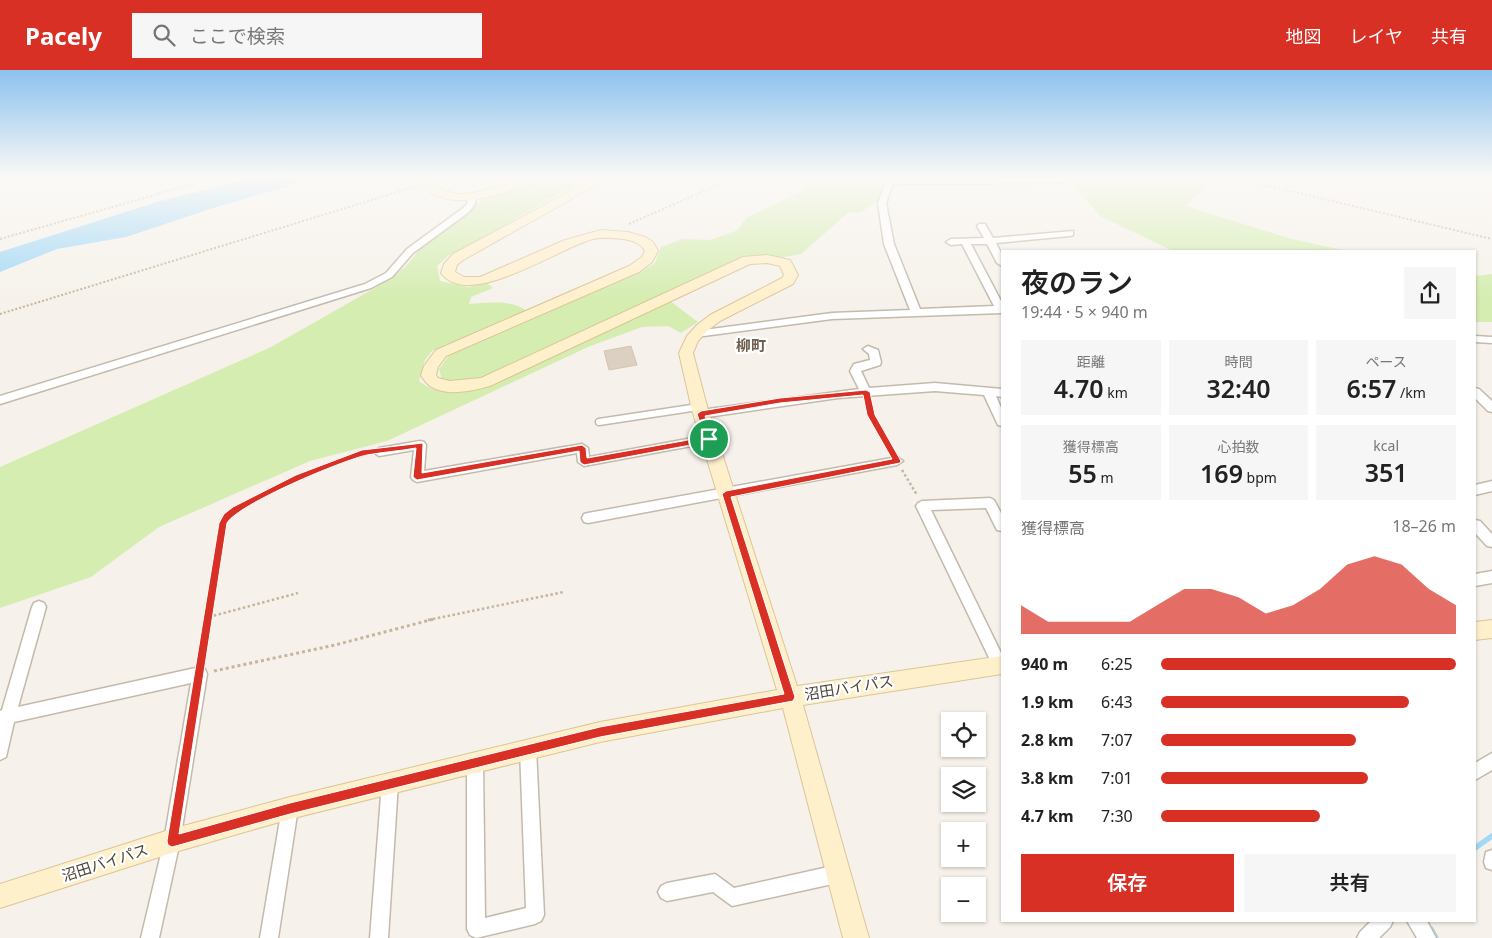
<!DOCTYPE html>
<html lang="ja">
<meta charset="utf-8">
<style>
body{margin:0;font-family:"Noto Sans","Noto Sans JP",sans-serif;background:#f6f6f6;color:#222;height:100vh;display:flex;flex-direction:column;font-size:19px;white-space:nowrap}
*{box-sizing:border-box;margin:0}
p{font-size:16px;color:#767676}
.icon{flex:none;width:28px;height:28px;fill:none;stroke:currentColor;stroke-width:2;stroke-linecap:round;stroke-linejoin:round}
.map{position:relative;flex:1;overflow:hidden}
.drawer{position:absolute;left:1001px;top:180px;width:475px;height:672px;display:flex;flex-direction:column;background:#fff;border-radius:0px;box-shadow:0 1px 4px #0004}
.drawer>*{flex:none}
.controls{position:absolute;left:941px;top:642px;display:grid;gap:10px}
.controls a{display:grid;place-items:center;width:45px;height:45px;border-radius:0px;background:#fff;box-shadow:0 1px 4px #0004;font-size:25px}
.pin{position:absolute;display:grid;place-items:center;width:42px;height:42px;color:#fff;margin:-21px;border:2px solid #fff;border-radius:50%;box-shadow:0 1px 5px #0007}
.round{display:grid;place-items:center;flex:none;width:52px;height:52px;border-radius:0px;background:#f6f6f6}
.summary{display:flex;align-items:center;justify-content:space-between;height:85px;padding:0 20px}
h1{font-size:28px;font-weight:600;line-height:38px}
.figures{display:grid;grid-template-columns:repeat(3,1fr);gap:8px;height:85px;padding:5px 20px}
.figures div{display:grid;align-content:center;border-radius:0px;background:#f6f6f6;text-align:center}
.figures b{font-size:25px;font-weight:600}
.figures small{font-size:14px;font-weight:400}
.figures p{font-size:14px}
.chart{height:140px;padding:10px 20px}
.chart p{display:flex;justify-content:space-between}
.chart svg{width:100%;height:90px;margin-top:5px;fill:#d93025;opacity:.7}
.button{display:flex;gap:10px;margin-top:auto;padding:10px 20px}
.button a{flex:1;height:58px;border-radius:0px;background:#d93025;color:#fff;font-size:20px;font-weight:600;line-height:58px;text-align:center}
.button a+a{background:#f6f6f6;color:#222}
ul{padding:0 20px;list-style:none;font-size:16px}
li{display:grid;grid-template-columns:80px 60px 1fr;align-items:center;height:38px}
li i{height:12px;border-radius:6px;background:#d93025}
header{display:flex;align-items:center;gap:30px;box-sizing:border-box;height:70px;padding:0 25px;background:#d93025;color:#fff}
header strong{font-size:24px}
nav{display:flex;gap:28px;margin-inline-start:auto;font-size:18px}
.search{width:350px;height:45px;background:#f6f6f6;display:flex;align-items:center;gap:12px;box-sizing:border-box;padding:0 18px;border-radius:0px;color:#767676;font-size:19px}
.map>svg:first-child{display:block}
.green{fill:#d5edb1}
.water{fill:#a3d8f6}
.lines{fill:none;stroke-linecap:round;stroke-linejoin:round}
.stream{stroke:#a3d8f6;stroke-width:5.5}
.building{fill:#dcd0c2;stroke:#d5c5b1}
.lane-casing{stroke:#c3baac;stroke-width:9}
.street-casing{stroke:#c3baac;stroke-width:3}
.secondary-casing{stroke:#dac597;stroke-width:2}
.path-far2{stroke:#c6b59c;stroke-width:2;stroke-dasharray:2 2;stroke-linecap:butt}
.path-far1{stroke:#c6b59c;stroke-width:2.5;stroke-dasharray:2.5 2.5;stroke-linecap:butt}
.path{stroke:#c6b59c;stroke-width:3;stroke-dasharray:3 3;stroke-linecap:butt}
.lane{stroke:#fff;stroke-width:6}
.street{fill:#fff;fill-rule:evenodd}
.secondary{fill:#fff0cc;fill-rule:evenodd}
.route{fill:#d93025;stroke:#fff;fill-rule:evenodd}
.labels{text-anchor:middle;stroke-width:4.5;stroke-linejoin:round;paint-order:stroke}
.quarter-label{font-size:15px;font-weight:bold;fill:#6f604e;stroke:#fff}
.near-street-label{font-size:15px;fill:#4b4337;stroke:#fff}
</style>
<header>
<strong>Pacely</strong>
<div class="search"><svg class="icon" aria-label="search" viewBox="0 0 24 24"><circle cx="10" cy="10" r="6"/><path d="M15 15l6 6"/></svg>ここで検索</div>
<nav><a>地図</a><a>レイヤ</a><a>共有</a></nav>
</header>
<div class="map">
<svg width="1492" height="868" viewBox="0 0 1492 868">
<rect width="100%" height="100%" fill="#f6f2eb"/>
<!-- green -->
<path class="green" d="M 554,108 L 589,108 L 448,186 L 437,196 L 440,211 L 468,217 L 487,213 L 493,218 L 471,227 L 469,234 C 487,233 512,229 527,241 L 432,281 L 425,290 L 419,311 C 437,325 454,324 475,319 L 670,231 L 698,252 L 681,263 L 668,256 L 642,257 L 588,277 L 387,371 L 310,391 L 159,457 L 91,507 L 0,538 L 0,397 L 271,277 L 380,215 L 405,197 L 420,179 L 485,128 Z
M 818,108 L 898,108 L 882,128 L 861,142 L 848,143 L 801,184 L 779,188 L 759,186 L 746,188 L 483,308 L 458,313 L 442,310 L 439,299 L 449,285 L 642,201 L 655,193 L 661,177 L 683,169 L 710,170 L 738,160 L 746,148 L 798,123 L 810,111 Z
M 1068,108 L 1207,108 L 1212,111 L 1186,136 L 1288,168 L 1346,181 L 1173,181 L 1100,146 Z
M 1492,204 L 1492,252 L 1475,252 L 1475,206 Z"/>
<!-- water -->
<path class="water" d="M 252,108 L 316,108 L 213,138 L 126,167 L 57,179 L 0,202 L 0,182 L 160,131 Z"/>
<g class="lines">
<!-- stream -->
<path class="stream" d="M 1475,778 L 1492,766
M 1431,859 L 1436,868"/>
</g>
<!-- building -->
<path class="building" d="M 631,276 L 637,295 L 609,300 L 604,281 Z"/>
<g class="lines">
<!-- lane casing -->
<g class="lane-casing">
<path id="lane" d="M 599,352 L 698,337"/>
</g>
<!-- street casing -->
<g class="street-casing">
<path id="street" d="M 1058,108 L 1061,109 L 1061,113 L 893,114 L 886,133 L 894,174 L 920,239 L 994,236 L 962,174 L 951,175 L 946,172 L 951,169 L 984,168 L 977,156 L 979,154 L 985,154 L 993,168 L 1073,161 L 1073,165 L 1070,166 L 996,173 L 1002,185 L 1002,196 L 997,193 L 987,174 L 971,174 L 1002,233 L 1002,243 L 832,249 L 696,267 L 691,264 L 696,261 L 832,243 L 910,240 L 884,174 L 878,133 L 887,109 Z
M 472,124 L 476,127 L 475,134 L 469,142 L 413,183 L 392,207 L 371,218 L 0,334 L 0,326 L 365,214 L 386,203 L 407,179 L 463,138 L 467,134 L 468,127 Z
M 1475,266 L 1492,267 L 1492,273 L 1475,272 Z
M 868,276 L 878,280 L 881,292 L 880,295 L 861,301 L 869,318 L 935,313 L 1002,319 L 1002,327 L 996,326 L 1002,340 L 1002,356 L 998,355 L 984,325 L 935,321 L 838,328 L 701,348 L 695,344 L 701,340 L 859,319 L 850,301 L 854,294 L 870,290 L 869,284 L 863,279 Z
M 1475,318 L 1479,319 L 1492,331 L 1492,342 L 1488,341 L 1475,328 Z
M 709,365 L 715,369 L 713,372 L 584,396 L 578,392 L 577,383 L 417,412 L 413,410 L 411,407 L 414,380 L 379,386 L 373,382 L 379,378 L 420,371 L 424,372 L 426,375 L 424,401 L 582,374 L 588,378 L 589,387 Z
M 897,387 L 903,391 L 897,395 L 588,453 L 584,452 L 582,448 L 584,444 L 588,443 Z
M 1492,411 L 1492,421 L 1475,425 L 1475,415 Z
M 990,428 L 994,430 L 1002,445 L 1002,461 L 997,460 L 986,438 L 931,440 L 1002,585 L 1002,601 L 1000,602 L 995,600 L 916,436 L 918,433 L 922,431 Z
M 1475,450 L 1480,451 L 1492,464 L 1492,477 L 1487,476 L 1475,463 Z
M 1492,501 L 1492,513 L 1475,516 L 1475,504 Z
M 39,531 L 44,533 L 46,537 L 18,637 L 200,597 L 205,599 L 207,604 L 180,771 L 159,868 L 141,868 L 164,771 L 191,613 L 14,652 L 6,687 L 0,690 L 0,641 L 2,640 L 32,537 L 34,533 Z
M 528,671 L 533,674 L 536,679 L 544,845 L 541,851 L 535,854 L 476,868 L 470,865 L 467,859 L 467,694 L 469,689 L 475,686 L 481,689 L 483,694 L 485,848 L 526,838 L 520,679 L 523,674 Z
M 1492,683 L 1492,700 L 1475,710 L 1475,693 Z
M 390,705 L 396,707 L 398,713 L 388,868 L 370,868 L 382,713 L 384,707 Z
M 290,730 L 296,732 L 298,738 L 278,868 L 260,868 L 282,738 L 284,732 Z
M 1492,780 L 1492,800 L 1486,798 L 1484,792 L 1486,782 Z
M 837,795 L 843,798 L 846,804 L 843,810 L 837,813 L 732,836 L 713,822 L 667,831 L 661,828 L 658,822 L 661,816 L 667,813 L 715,804 L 734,818 Z
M 1371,851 L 1393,851 L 1390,857 L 1379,868 L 1357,868 L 1360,862 Z
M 1407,851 L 1427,851 L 1436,868 L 1417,868 Z"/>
</g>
<!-- secondary casing -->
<g class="secondary-casing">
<path id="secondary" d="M 415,108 L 427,108 C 464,146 501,104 543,108 L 541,111 C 501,122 446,150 415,108 Z
M 595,108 L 609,108 L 463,190 L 457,195 L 455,202 L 464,207 L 480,207 L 565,170 L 601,160 L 628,162 L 645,167 L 653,172 L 658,181 L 652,192 L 639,202 L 446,286 L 438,297 L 436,305 L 438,308 L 450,311 L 481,308 L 743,187 L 767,185 L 790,190 L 798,205 L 793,214 L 720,251 L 707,261 L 698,271 L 693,283 L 708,340 L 797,616 L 1002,586 L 1002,604 L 803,635 L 869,868 L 843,868 L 783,638 L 600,672 L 290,749 L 172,783 L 0,838 L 0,814 L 172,759 L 290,727 L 600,652 L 777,620 L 692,340 L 679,283 L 687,266 L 697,255 L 710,245 L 782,208 L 784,205 L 780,196 L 767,193 L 750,194 L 490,316 C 468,322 433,330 421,305 L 424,296 L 436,280 L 629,196 L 642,187 L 645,181 C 641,173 632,170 623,169 C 613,168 602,167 593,169 C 558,178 469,241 441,203 L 444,194 L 453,184 Z
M 1492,550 L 1492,568 L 1475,570 L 1475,552 Z"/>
</g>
<!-- path-far2 -->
<path class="path-far2" d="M 1235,108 L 1492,169
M 1283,108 L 1286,118
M 629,154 L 734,108
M 0,169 L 214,108
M 0,244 L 414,117"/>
<!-- path-far1 -->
<path class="path-far1" d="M 869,333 L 871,345 L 892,382
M 902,400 L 917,425
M 209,547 L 298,523
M 208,550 L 223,453 L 227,446 L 299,407 L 368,382
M 428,550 L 564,522"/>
<!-- path -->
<path class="path" d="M 202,590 L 208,549
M 214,601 L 335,575 L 434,549"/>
<!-- lane -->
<use href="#lane" class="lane"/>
<!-- street -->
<use href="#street" class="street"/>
<!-- secondary -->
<use href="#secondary" class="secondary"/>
</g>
<!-- sky -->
<linearGradient id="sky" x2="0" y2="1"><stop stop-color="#8cc2ee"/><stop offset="0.47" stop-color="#fbf9f6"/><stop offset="1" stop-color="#fbf9f6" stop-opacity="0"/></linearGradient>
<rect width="1492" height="229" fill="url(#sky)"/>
<!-- route -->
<path class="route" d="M 866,320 L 870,322 L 875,345 L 901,391 L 900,393 L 731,427 L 795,627 L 793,631 L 600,667 L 290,744 L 172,777 L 168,775 L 167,771 L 219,453 L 224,444 L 233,437 L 296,405 L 362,380 L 423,373 L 422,403 L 582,375 L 586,378 L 587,388 L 705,367 L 697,344 L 701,341 L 780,328 ZM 863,325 L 867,345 L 892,389 L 726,421 L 722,424 L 784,624 L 600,657 L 290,733 L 179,764 L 227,453 C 238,434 343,390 367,385 C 383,382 400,381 416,378 L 413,407 L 417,410 L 579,381 L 580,392 L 584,395 L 712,371 L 713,369 L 705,346 L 780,333 Z"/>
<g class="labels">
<!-- quarter labels -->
<g class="quarter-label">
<text x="751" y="281">柳町</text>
</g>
<!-- near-street labels -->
<g class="near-street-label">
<text transform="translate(849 618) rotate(-9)" y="5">沼田バイパス</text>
<text transform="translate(105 793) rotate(-18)" y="5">沼田バイパス</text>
</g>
</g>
</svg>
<div class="controls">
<a><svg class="icon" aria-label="locate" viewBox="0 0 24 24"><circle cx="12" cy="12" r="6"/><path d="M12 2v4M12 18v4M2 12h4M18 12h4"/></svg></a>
<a><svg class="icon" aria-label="layers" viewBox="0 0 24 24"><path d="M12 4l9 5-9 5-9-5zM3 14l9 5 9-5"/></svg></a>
<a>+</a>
<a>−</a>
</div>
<div class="pin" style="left:709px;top:369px;background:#1e9e55"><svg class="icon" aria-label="arrive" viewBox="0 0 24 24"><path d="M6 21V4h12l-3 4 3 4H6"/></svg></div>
<section class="drawer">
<div class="summary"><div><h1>夜のラン</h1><p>19:44 · 5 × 940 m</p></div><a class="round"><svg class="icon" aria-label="share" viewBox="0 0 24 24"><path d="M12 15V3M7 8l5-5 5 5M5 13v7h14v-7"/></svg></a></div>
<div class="figures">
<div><p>距離</p><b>4.70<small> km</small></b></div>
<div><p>時間</p><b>32:40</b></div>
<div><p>ペース</p><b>6:57<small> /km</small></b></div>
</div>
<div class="figures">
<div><p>獲得標高</p><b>55<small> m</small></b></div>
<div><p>心拍数</p><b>169<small> bpm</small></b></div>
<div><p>kcal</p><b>351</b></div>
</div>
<div class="chart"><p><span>獲得標高</span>18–26 m</p>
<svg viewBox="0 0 160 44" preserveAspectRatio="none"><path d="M0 44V30L10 38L20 38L30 38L40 38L50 30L60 22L70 22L80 26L90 34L100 30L110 22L120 10L130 6L140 10L150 22L160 30V44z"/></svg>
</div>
<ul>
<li><b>940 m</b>6:25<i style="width:100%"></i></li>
<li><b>1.9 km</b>6:43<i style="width:84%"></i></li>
<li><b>2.8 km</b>7:07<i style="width:66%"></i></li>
<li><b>3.8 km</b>7:01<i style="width:70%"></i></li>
<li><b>4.7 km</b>7:30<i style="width:54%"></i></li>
</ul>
<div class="button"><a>保存</a><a>共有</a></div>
</section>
</div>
